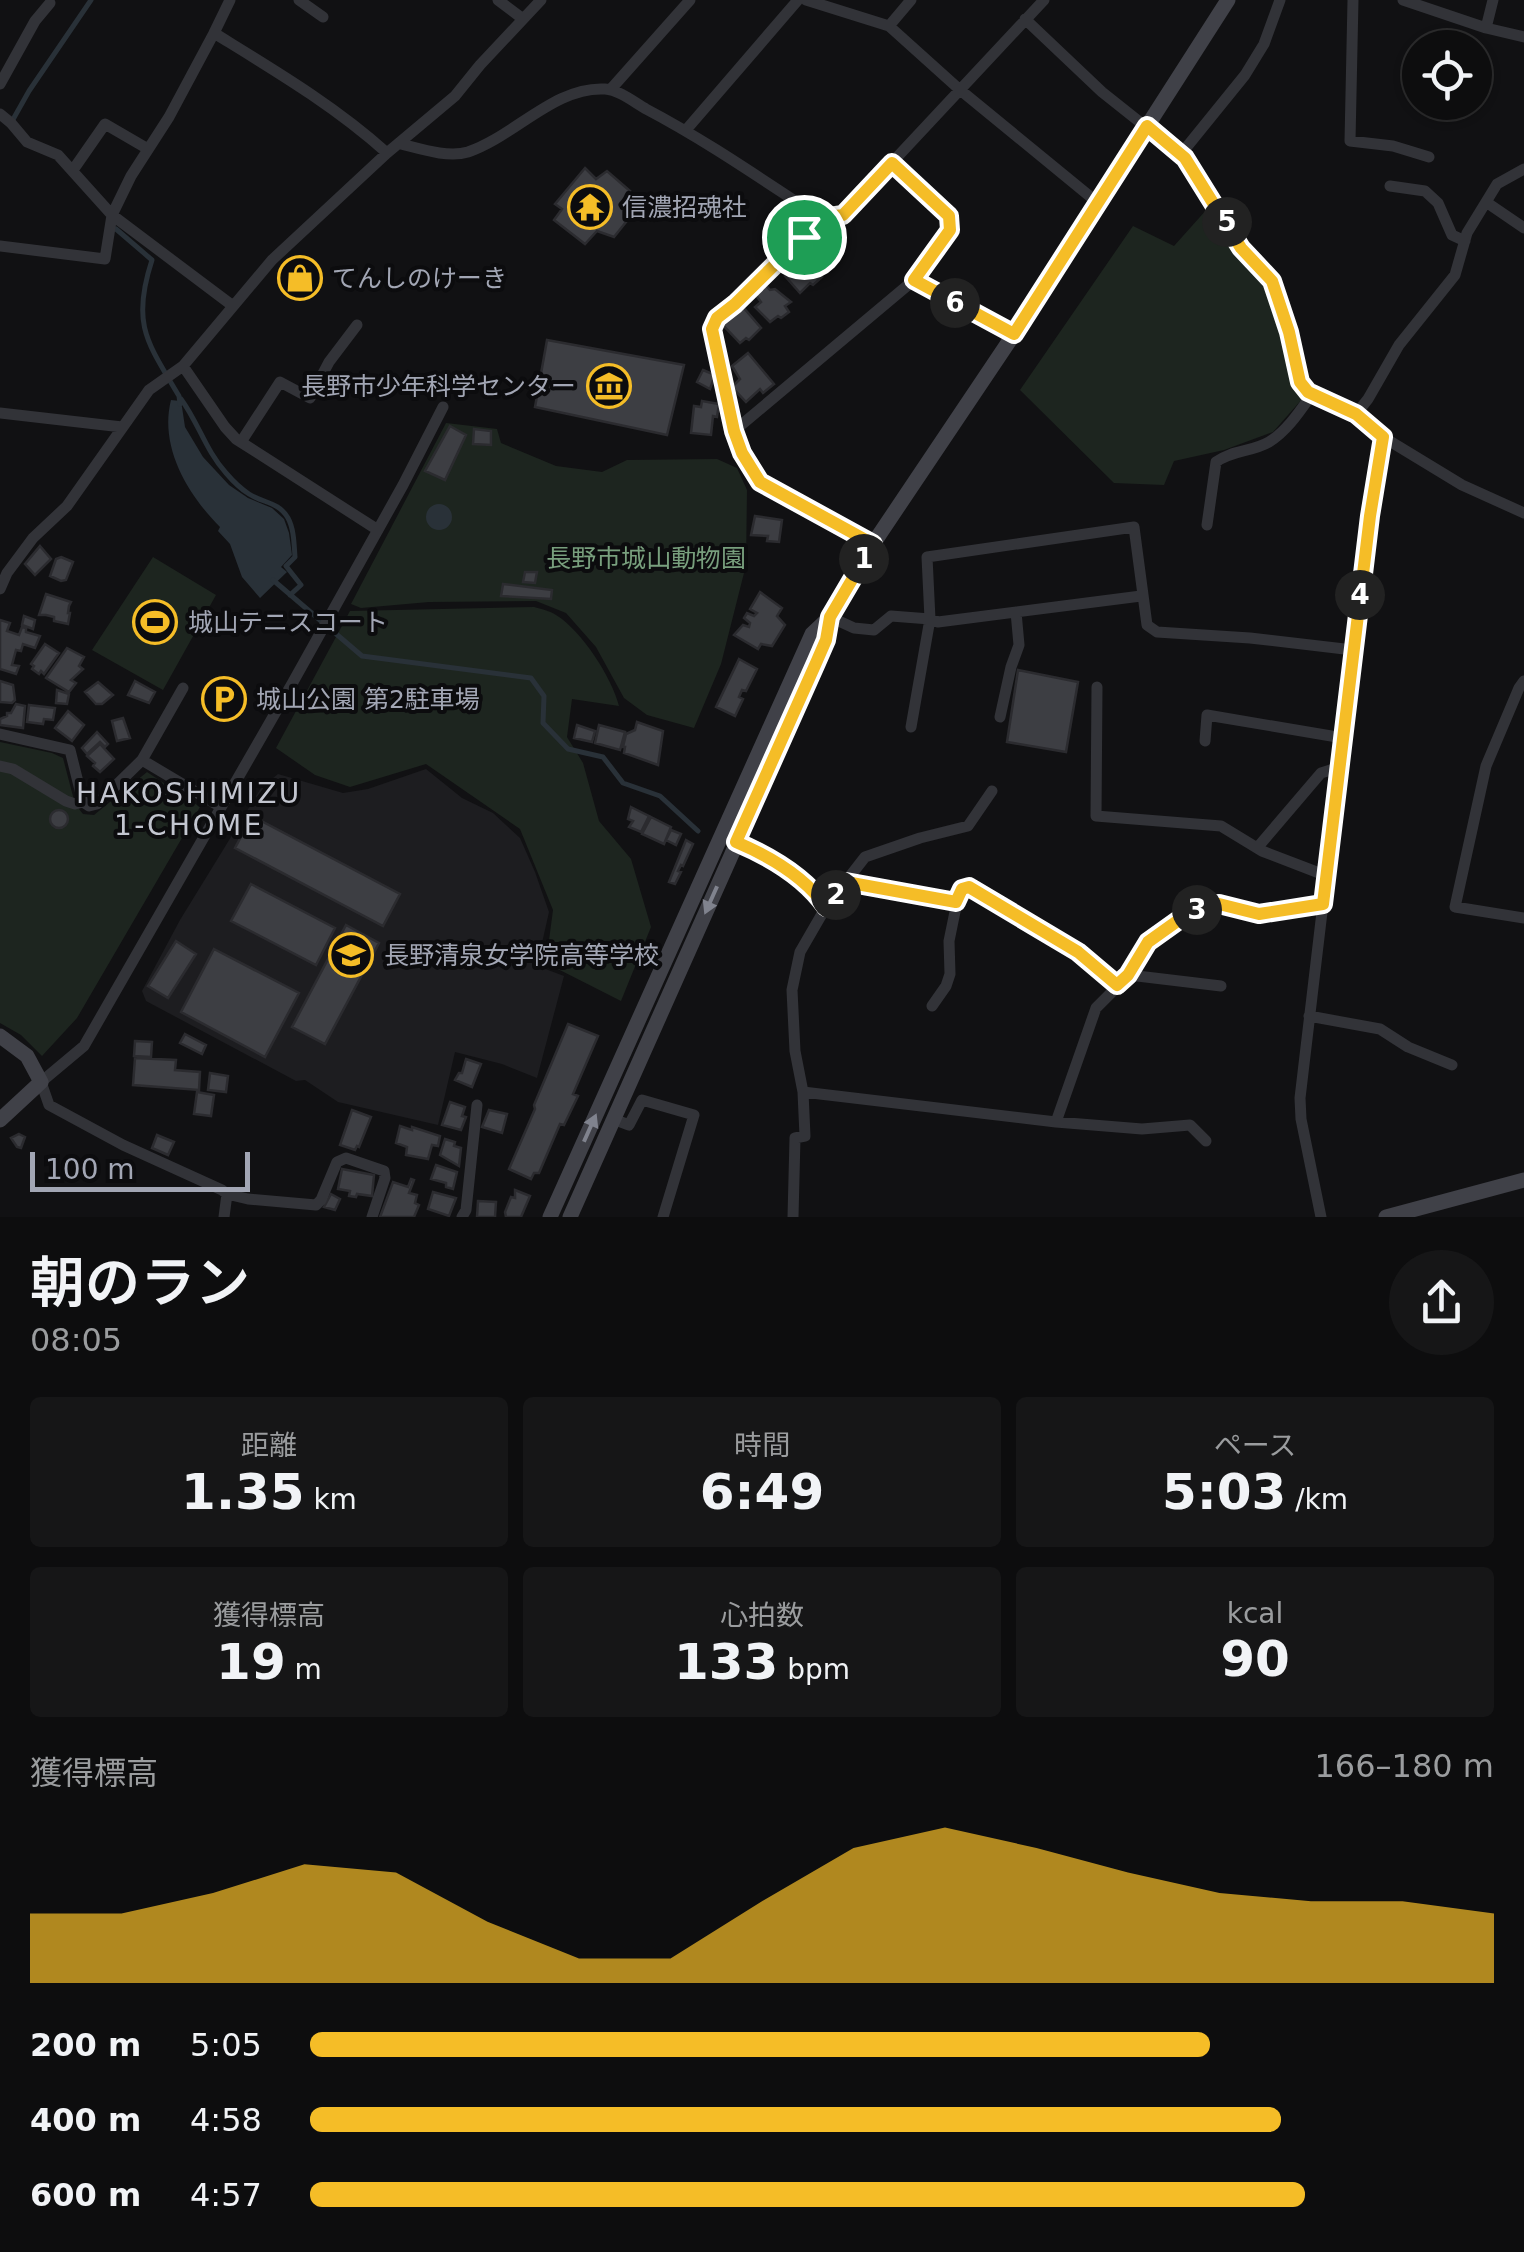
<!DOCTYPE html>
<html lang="ja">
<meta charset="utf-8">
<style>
body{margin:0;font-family:"DejaVu Sans","Noto Sans JP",sans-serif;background:#161617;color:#f1f3f6;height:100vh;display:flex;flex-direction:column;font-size:38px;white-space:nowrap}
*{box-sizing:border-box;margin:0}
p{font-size:32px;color:#9a9c9e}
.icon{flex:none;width:55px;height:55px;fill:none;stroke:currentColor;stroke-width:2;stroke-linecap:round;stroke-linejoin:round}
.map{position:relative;height:1217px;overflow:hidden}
.panel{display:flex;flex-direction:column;background:#0d0d0e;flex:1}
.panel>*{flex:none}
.controls{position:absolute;left:1402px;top:30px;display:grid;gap:20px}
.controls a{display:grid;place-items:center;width:90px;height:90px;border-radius:50%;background:#0d0d0e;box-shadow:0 2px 8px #0004,0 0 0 2px #2d2d2e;font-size:50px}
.scale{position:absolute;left:30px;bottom:25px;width:220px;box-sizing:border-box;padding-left:10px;border:5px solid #a2a6b4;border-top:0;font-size:28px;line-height:35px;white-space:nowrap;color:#a2a6b4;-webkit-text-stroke:8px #0c0c0e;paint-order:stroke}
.pin{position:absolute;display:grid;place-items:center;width:85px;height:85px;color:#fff;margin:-42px;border:5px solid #fff;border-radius:50%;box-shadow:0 2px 10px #0007}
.km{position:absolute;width:50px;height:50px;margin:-25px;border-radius:50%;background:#222;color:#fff;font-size:28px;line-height:50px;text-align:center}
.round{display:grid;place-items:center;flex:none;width:105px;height:105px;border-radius:52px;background:#161617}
.overview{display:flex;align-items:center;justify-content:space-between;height:170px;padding:0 30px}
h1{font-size:55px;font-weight:600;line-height:75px}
.metrics{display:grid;grid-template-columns:repeat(3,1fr);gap:15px;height:170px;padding:10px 30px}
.metrics div{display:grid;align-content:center;border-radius:10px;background:#161617;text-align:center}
.metrics b{font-size:50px;font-weight:600}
.metrics small{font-size:28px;font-weight:400}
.metrics p{font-size:28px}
.chart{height:280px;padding:20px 30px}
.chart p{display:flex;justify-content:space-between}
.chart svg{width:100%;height:180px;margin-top:10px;fill:#f5bd27;opacity:.7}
ul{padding:0 30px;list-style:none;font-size:32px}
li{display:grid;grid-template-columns:160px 120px 1fr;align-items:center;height:75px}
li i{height:25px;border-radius:12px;background:#f5bd27}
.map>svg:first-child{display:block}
.built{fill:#1d1d20}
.green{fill:#1d251f}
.water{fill:#293138}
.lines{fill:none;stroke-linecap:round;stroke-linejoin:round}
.stream{stroke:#293138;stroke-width:5}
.building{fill:#3d3e43;stroke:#2b2b2f;stroke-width:2.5}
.street{stroke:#323338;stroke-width:11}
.secondary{stroke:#404148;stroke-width:15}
.oneway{fill:#80838e}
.route-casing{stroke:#fff;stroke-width:20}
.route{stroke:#f5bd27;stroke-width:12}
.labels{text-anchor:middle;stroke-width:8;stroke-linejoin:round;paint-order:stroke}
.poi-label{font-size:25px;fill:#a2a6b4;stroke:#0c0c0e;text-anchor:start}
.park-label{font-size:25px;fill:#789f7d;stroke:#0c0c0e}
.neighbourhood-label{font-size:28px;letter-spacing:2.5px;fill:#c3c6d0;stroke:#0c0c0e}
</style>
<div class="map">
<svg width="1524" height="1217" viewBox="0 0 1524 1217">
<rect width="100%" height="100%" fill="#111113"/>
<!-- built -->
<path class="built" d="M 426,769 L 462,798 L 493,813 L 520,838 L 535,872 L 549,912 L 542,943 L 540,967 L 564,976 L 537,1078 L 502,1064 L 455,1052 L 438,1125 L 338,1102 L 305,1080 L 296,1081 L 146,1001 L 142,991 L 180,920 L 261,788 L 278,774 L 343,793 L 368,789 Z"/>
<!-- green -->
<path class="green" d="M 1208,208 L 1235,249 L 1260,278 L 1278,316 L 1294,383 L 1303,398 L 1273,432 L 1224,450 L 1174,461 L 1164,485 L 1114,483 L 1020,390 L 1133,226 L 1174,246 Z
M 446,423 L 497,429 L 501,443 L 556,466 L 602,472 L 627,460 L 717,459 L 737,468 L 747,490 L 746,565 L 721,664 L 694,728 L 647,715 L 624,698 L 596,647 L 566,613 L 536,601 L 429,602 L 361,608 L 351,604 Z
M 153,557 L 216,595 L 163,690 L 92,650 Z
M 534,607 C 541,609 550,611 556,615 C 582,631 612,678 619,706 L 572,699 L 567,737 L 583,763 L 599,821 L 631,859 L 651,927 L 621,1001 L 546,963 L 553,910 L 520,829 L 426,764 L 350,787 L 315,775 L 276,748 L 350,611 Z
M 0,742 L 52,753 L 63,758 L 75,804 L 83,814 L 94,815 L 147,772 L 200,807 L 77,1018 L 42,1056 L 21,1035 L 0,1023 Z"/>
<!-- water -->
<path class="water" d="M 171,400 L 180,401 L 182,407 L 185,427 L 203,457 L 229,485 L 248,498 L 272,508 L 284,519 L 289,533 L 292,555 L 281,567 L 287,572 L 260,598 L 242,577 L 230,544 L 218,531 L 220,527 C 188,495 159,447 171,400 Z
M426 517a13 13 0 1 1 26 0a13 13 0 1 1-26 0Z"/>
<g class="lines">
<!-- stream -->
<path class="stream" d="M 11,123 L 29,91 L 91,0
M 116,229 L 152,260 C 131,324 147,342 179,396 L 180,404
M 181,399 C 198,422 206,451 226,473 C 232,480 241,489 249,494 C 263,503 279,502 288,518 C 294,529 294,544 295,557 L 286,566 L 301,585 L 290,595
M 273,580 L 362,656 L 531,678 L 544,696 L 543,723 L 568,749 L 603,757 L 623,783 L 660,796 L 698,831"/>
</g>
<!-- building -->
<path class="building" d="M 585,168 L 596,179 L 607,171 L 630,191 L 620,205 L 630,217 L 614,237 L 597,231 L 585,244 L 554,220 L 562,209 L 555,204 Z
M 799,254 L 822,277 L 813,285 L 810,283 L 800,293 L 785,276 L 787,274 L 783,268 Z
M 763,282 L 770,290 L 775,289 L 791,302 L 785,306 L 789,312 L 781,318 L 778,316 L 770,322 L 755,307 L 761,302 L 755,294 L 758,290 L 757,287 Z
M 743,307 L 761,328 L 749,340 L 746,338 L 740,343 L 722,324 Z
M 547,340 L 684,365 L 667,435 L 535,407 Z
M 748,353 L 774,384 L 763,393 L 760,389 L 746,402 L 732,387 L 740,379 L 732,366 Z
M 703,370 L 715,375 L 710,389 L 697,382 Z
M 702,401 L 719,404 L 717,417 L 713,416 L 711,435 L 691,433 L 694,406 L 701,407 Z
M 450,426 L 466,435 L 445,480 L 425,471 Z
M 474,429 L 491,431 L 491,445 L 473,444 Z
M 755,516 L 782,520 L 779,542 L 767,541 L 768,536 L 751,535 Z
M 40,546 L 51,559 L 35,575 L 25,564 Z
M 61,557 L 73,562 L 66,580 L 61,581 L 50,576 L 56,559 Z
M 525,572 L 537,572 L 535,583 L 523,582 Z
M 503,584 L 552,590 L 551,599 L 501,596 Z
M 760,592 L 782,608 L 777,616 L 785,625 L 772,646 L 761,644 L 758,649 L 734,635 L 743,625 L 749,627 L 750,623 L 744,618 L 747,613 L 754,616 L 757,613 L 750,609 Z
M 46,594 L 71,602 L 69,606 L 68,613 L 70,613 L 68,624 L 54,621 L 54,617 L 46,615 L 39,615 Z
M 24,616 L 35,620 L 33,629 L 22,625 Z
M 0,620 L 10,623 L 7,631 L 19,635 L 22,627 L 26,628 L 26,632 L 40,636 L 35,648 L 23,644 L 21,651 L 16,650 L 12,665 L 19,666 L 16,674 L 0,669 Z
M 45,644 L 59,653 L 44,674 L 41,671 L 39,674 L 32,669 L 34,666 L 31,664 Z
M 67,648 L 84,657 L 79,666 L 83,669 L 71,680 L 76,683 L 69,692 L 46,678 Z
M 739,659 L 757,669 L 746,691 L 742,690 L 739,697 L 743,699 L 735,716 L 716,707 Z
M 1018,670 L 1078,682 L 1066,752 L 1007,742 Z
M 0,681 L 13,685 L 15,700 L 12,703 L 0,702 Z
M 135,681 L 155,692 L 149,703 L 128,695 Z
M 98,682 L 113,695 L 102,704 L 96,704 L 85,692 Z
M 57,690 L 69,694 L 67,704 L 56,703 Z
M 16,704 L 25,706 L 23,728 L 0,725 L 0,719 L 7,716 L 7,713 L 11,713 Z
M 29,705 L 55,708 L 53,720 L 44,719 L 43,724 L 27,722 Z
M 68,711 L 84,725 L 72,741 L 55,728 Z
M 123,718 L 130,738 L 117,741 L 112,721 Z
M 637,722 L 663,731 L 658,765 L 624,753 L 625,747 L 623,747 L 626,734 L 635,730 Z
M 577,725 L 595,731 L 592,742 L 574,738 Z
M 599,725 L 625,732 L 620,750 L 595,743 Z
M 97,732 L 108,744 L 105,747 L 100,742 L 87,754 L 82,748 Z
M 100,744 L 114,759 L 100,772 L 93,766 L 95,763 L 87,756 Z
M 631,807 L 649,816 L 641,832 L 629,827 L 633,821 L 628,819 Z
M50 819a9 9 0 1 1 18 0a9 9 0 1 1-18 0Z
M 252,816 L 400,894 L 383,926 L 235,848 Z
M 651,817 L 671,827 L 664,844 L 642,834 Z
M 671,830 L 681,834 L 676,845 L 666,840 Z
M 686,840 L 693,844 L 683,866 L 681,865 L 678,871 L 681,872 L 675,884 L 669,882 Z
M 251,884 L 335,928 L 316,965 L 231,921 Z
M 346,925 L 379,943 L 325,1044 L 292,1027 Z
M 176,941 L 196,954 L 168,998 L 148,986 Z
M 214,949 L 299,993 L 265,1057 L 181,1012 Z
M 568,1024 L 598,1036 L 573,1094 L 578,1096 L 564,1125 L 560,1124 L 539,1173 L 534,1173 L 531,1179 L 509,1169 L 535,1109 L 534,1105 Z
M 185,1034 L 206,1045 L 202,1054 L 180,1043 Z
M 135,1041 L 152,1042 L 151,1057 L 134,1056 Z
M 135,1058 L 176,1060 L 175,1070 L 200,1072 L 199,1090 L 133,1085 Z
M 466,1059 L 481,1064 L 472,1087 L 455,1080 L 459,1073 L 462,1073 Z
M 210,1073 L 228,1076 L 226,1092 L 208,1090 Z
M 197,1092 L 214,1095 L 211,1116 L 194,1114 Z
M 450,1102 L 465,1107 L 462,1116 L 466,1117 L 461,1130 L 442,1125 Z
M 352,1110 L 371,1117 L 359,1147 L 357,1146 L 355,1150 L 340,1145 Z
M 489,1110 L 507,1114 L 502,1133 L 482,1127 Z
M 400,1126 L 412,1130 L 412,1127 L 440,1136 L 438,1146 L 432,1145 L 428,1159 L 406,1155 L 407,1147 L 396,1143 Z
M 19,1134 L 25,1137 L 21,1148 L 17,1147 L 11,1138 Z
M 157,1135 L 174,1142 L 168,1155 L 152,1148 Z
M 445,1139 L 455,1142 L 454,1146 L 461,1148 L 459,1166 L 440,1155 Z
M 436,1165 L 457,1172 L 453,1189 L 446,1187 L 446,1183 L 431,1179 Z
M 342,1169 L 374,1175 L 372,1196 L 357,1194 L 356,1197 L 349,1196 L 350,1191 L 338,1189 Z
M 411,1179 L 414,1180 L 409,1193 L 417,1195 L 415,1203 L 419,1205 L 414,1217 L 380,1217 L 393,1182 L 408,1187 Z
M 515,1190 L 530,1196 L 521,1217 L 506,1217 L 505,1212 L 511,1197 L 515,1198 Z
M 433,1192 L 456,1198 L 449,1216 L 428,1209 Z
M 331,1194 L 340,1199 L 335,1210 L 324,1207 Z
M 478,1201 L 496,1202 L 495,1217 L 477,1217 Z"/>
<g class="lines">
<!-- street -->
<path class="street" d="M 299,0 L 323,17
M 498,0 L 523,19
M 806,0 L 889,26 L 959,89 L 1098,203
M 1353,0 L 1350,141 L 1393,146 L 1429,157
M 1403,0 L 1486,28 L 1524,37
M 1025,19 L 1102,92 L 1185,158 L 1241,247 L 1272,281 L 1289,332 L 1300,382 L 1309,392 L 1356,414 L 1383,437
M 889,26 L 911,0
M 1486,28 L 1493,0
M 214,33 L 230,0
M 0,84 L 35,21 L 50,3
M 611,89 L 690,0
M 0,114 L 11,123 L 27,142 L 58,155 L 112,215 L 105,259 L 0,246
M 686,130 L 798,0
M 401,144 C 421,149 448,158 468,152 C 515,136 555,86 605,89 C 619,90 634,102 646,109 C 707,141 764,181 821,218 L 843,215 L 1044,0
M 1181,154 L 1245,75 L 1264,44 L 1280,0
M 892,163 L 949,216 L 950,230 L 914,280 L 1014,334
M 73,170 L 105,124 L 148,149
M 1390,186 L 1425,191 L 1438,203 L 1452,235 L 1465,241
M 1486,202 L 1524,228
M 821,218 L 735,304 L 717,318 L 712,329 L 734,431 L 742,453 L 759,482 L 873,544
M 233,306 L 112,215 L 131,176 L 169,117 L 214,33 C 274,70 335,106 387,153
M 183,366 L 225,427 L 236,439 L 378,530
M 0,413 L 122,427
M 1356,414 L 1368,399 L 1399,345 L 1455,275 L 1467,233 L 1497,184 L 1524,169
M 734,431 L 914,280
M 241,442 L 280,382 L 310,398 L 329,362 L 357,325
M 1207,525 L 1216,462 C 1232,450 1252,452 1269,442 C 1287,431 1300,411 1312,394
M 0,589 L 7,573 L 33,538 L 67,506 L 149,390 L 183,366 L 272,260 L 387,153 L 455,96 L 480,65 L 541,0
M 830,617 L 854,628 L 874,630 L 891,616 L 930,619 L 938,622 L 1141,596
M 1353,650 L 1370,516 L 1383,437 L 1462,485 L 1524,513
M 1524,681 L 1519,688 L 1486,766 L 1455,907 L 1524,918
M 1097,687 L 1096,816 L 1221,826 L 1262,851 L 1327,876
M 1000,717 L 1011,667 L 1019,645 L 1016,612
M 911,727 L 930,619 L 927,557 L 1134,527 L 1147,625 L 1157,632 L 1250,638 L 1353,650 L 1300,1098 L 1301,1119 L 1321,1217
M 0,734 L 70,750 L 83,802 L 89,806 L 97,804 L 142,760 L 221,807
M 1205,741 L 1207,715 L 1343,738
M 142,760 L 183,688
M 0,766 L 13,769 L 66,801 L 75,804 L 83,802
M 736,842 C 769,856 805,877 826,907
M 1257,848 L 1321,773 L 1340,767
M 846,882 L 957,902
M 1129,975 L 1221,986
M 932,1006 L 946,986 L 950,974 L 949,941 L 957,902 L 962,889 L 969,887 L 1078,952 L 1117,985
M 1309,1016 L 1380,1029 L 1408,1047 L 1452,1065
M 803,1092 L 1056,1122 L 1142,1129 L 1190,1125 L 1206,1141
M 613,1119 L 629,1125 L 642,1100 L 694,1115 L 663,1217
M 1056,1122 L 1096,1008 L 1129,975 L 1148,942 L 1190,912 L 1219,904 L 1259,914 L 1323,904
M 227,1194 L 248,1199 L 316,1205 L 321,1200 L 337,1162 L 346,1158 L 384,1171 L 385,1178 L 372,1217
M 224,1217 L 227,1194 L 222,1190 L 123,1145 L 49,1105 L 41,1082 L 84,1046 L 293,682 L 403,485 L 443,407
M 462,1217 L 466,1210 L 477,1105
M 793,1217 L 795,1138 L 805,1136 L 803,1092 L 795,1051 L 792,990 L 800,952 L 826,907 L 865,857 L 920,838 L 968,826 L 992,791"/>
<!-- secondary -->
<path class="secondary" d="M 0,1036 L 27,1056 L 41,1082 L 0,1120
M 550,1217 L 812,634 L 830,617 L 873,544 L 1014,334 L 1228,0
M 570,1217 L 817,663 L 826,640 L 830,617
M 1386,1217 L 1524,1180"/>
</g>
<!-- one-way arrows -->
<defs><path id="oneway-solid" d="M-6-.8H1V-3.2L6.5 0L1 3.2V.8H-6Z" transform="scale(2.5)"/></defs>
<g class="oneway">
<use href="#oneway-solid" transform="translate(711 900) rotate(114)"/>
<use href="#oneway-solid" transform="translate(590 1128) rotate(-66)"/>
</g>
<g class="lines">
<!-- route casing -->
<g class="route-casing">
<path id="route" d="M 1147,126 L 1185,158 L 1241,248 L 1272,281 L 1289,332 L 1300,382 L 1308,392 L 1356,414 L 1383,437 L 1370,516 L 1323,904 L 1259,914 L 1219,904 L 1190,912 L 1148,942 L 1128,975 L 1117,985 L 1078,952 L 969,887 L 962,889 L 956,902 L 846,882 L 826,907 C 805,877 769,856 736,842 L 816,663 L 826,640 L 830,617 L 873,544 L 760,482 L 742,453 L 734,431 L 712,329 L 717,318 L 735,304 L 822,218 L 843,215 L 892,163 L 949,216 L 950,230 L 914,280 L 1014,334 Z"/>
</g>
<!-- route -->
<use href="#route" class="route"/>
</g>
<!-- icons -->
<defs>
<g id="temple-ring" transform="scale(2.25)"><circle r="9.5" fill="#0c0c0e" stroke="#f5bd27" stroke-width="1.5"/><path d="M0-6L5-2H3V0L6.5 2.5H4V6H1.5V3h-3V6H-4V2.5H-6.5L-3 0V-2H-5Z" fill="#f5bd27"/></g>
<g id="shop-ring" transform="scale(2.25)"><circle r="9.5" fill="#0c0c0e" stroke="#f5bd27" stroke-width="1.5"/><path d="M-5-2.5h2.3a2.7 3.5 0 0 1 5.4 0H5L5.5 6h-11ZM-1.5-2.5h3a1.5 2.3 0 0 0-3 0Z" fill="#f5bd27"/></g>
<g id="museum-ring" transform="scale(2.25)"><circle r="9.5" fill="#0c0c0e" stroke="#f5bd27" stroke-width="1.5"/><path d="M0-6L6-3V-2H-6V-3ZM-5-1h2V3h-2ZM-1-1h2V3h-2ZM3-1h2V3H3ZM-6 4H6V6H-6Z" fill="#f5bd27"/></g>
<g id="stadium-ring" transform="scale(2.25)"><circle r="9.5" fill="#0c0c0e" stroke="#f5bd27" stroke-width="1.5"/><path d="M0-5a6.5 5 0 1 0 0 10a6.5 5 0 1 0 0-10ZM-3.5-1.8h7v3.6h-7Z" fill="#f5bd27"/></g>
<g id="parking-ring" transform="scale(2.25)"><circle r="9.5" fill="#0c0c0e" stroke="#f5bd27" stroke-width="1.5"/><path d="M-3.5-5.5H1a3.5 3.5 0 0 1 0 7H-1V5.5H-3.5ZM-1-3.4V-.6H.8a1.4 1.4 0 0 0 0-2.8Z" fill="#f5bd27"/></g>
<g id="school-ring" transform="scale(2.25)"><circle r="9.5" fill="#0c0c0e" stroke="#f5bd27" stroke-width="1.5"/><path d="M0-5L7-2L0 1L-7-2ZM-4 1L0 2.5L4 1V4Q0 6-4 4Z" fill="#f5bd27"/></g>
</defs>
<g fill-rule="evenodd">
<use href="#temple-ring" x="590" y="207"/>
<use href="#shop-ring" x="300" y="278"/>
<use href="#museum-ring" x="609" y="386"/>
<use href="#stadium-ring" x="155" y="622"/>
<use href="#parking-ring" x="224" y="699"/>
<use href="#school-ring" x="351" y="955"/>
</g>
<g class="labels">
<!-- poi labels -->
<g class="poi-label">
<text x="622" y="216">信濃招魂社</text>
<text x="332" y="287">てんしのけーき</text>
<text x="576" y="395" text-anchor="end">長野市少年科学センター</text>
<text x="188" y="631">城山テニスコート</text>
<text x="256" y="708">城山公園 第2駐車場</text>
<text x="384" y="964">長野清泉女学院高等学校</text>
</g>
<!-- park labels -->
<g class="park-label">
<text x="646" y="567">長野市城山動物園</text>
</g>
<!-- neighbourhood labels -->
<g class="neighbourhood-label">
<text x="189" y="803">HAKOSHIMIZU<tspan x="189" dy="32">1-CHOME</tspan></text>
</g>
</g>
</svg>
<div class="controls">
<a><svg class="icon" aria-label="locate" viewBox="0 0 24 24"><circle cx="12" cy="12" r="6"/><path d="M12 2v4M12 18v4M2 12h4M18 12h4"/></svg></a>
</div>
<div class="scale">100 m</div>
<div class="pin" style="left:804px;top:237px;background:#1e9e55"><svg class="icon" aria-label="arrive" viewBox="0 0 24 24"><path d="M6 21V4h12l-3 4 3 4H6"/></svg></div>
<b class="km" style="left:864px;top:559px">1</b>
<b class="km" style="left:836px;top:895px">2</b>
<b class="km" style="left:1197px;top:910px">3</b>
<b class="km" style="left:1360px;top:595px">4</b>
<b class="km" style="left:1227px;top:222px">5</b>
<b class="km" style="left:955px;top:303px">6</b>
</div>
<section class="panel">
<div class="overview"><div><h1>朝のラン</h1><p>08:05</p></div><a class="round"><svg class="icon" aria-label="share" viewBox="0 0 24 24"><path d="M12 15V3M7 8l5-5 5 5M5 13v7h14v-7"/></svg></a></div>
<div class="metrics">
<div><p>距離</p><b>1.35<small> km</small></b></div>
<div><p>時間</p><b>6:49</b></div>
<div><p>ペース</p><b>5:03<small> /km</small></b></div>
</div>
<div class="metrics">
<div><p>獲得標高</p><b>19<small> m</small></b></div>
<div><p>心拍数</p><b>133<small> bpm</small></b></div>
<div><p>kcal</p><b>90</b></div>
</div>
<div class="chart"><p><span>獲得標高</span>166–180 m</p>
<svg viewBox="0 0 160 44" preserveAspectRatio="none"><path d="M0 44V27L10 27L20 22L30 15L40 17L50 29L60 38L70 38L80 24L90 11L100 6L110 11L120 17L130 22L140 24L150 24L160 27V44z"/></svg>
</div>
<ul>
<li><b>200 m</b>5:05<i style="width:76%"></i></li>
<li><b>400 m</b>4:58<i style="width:82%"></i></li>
<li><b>600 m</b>4:57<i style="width:84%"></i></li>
</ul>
</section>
